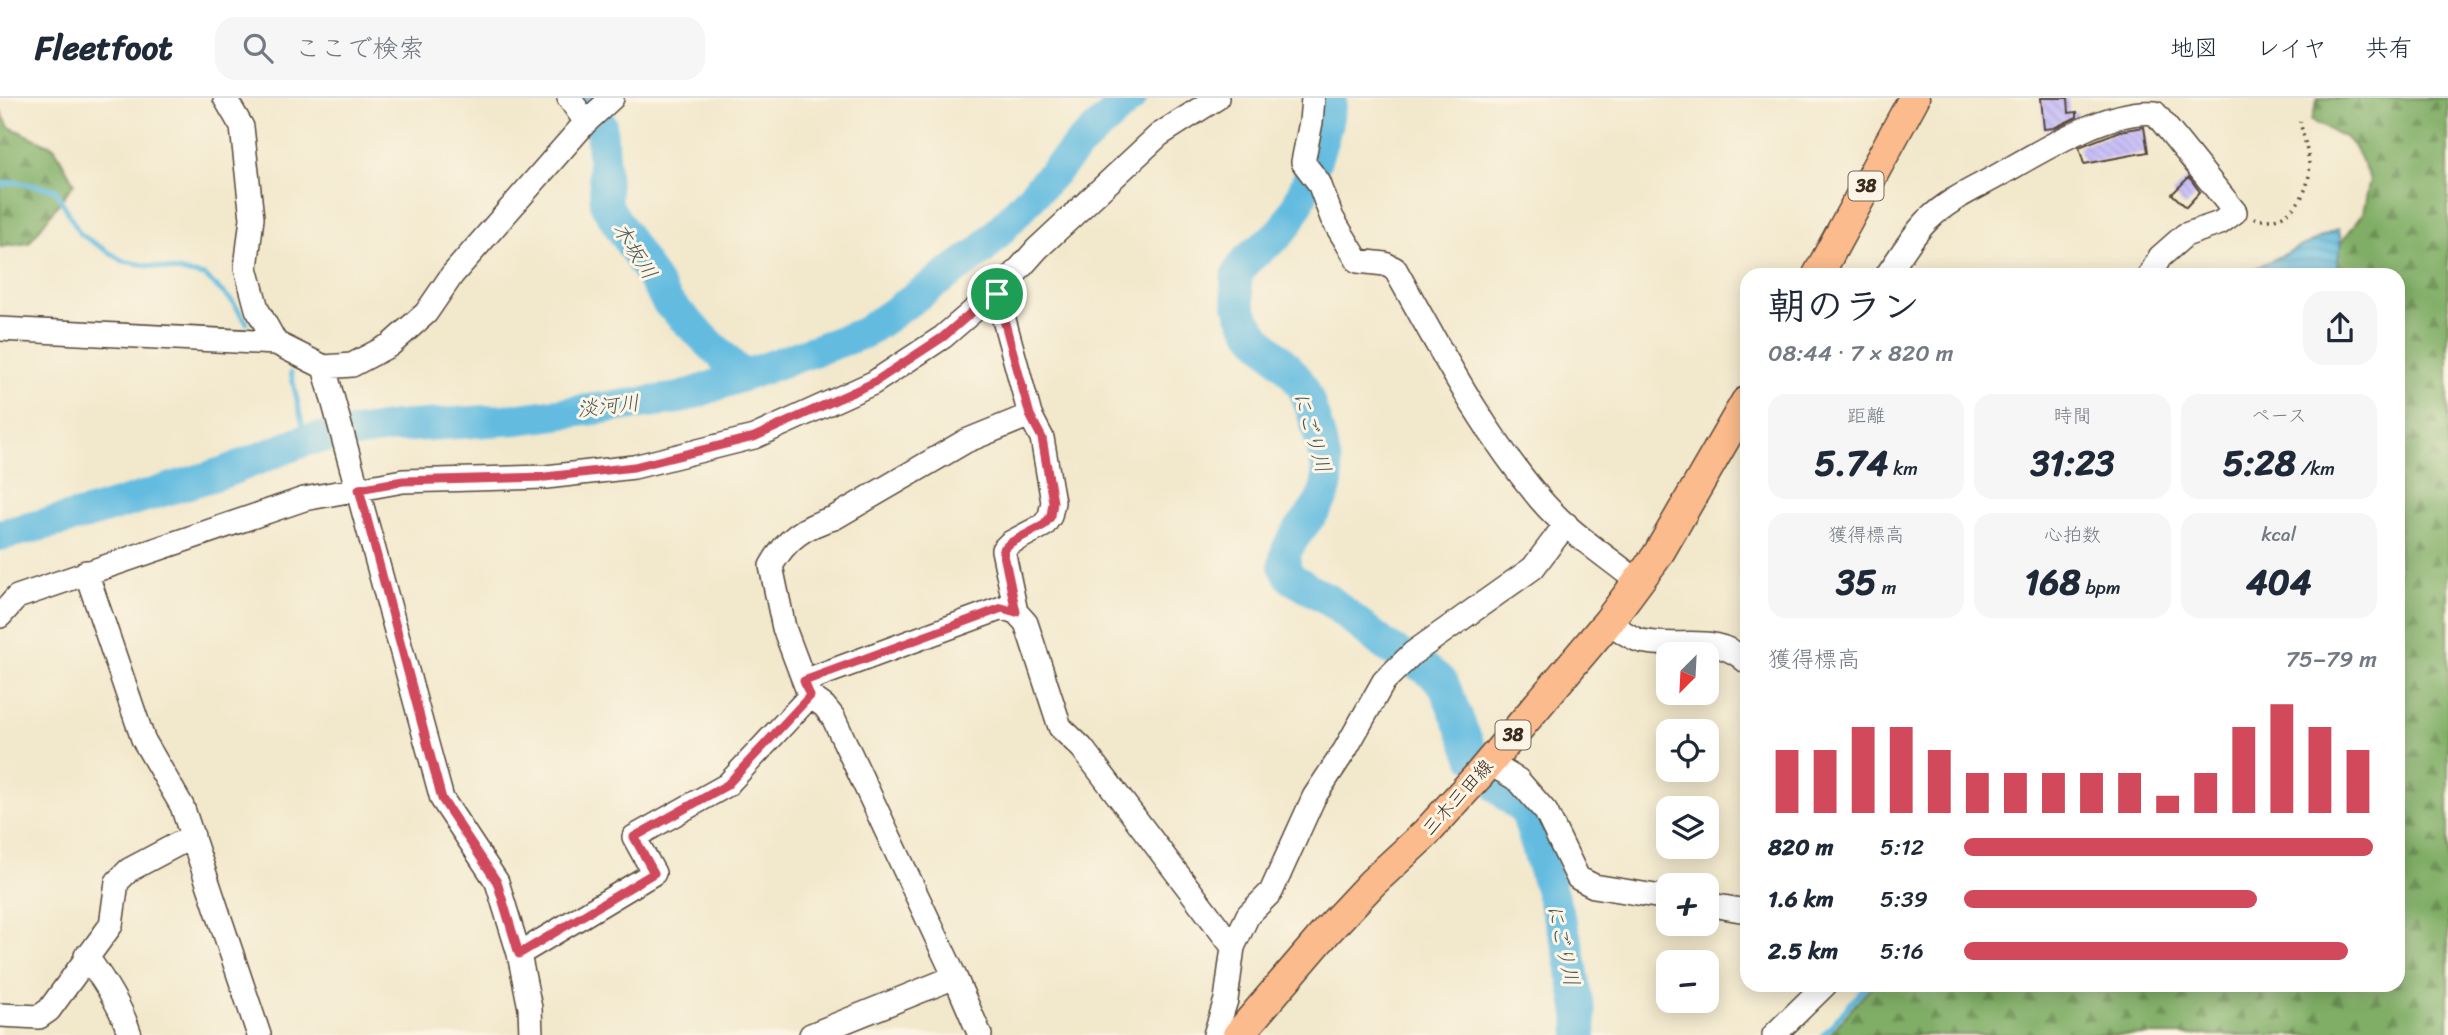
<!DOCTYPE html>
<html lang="ja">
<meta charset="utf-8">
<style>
body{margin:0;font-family:Sriracha,"Klee One",sans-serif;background:#f6f6f7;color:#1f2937;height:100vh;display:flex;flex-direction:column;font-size:26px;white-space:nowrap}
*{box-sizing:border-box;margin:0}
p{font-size:23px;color:#747a83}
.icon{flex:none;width:38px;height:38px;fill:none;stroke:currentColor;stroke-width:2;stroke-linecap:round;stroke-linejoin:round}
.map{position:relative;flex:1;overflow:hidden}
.drawer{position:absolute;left:1740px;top:170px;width:665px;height:724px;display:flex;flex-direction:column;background:#fff;border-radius:21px;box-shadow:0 4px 18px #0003}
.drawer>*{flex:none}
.needle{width:46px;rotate:204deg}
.fabs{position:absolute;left:1656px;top:544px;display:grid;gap:14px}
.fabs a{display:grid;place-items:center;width:63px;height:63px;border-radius:14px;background:#fff;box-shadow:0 4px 18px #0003;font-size:35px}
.pin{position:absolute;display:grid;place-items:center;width:60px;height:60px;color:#fff;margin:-30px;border:4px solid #fff;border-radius:50%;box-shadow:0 2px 7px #0007}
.round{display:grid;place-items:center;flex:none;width:74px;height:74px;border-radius:21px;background:#f6f6f7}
.summary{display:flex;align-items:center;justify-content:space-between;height:119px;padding:0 28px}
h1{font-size:38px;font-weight:800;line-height:52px}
.metrics{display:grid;grid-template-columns:repeat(3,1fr);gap:10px;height:119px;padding:7px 28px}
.metrics div{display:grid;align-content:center;border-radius:18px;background:#f6f6f7;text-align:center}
.metrics b{font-size:35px;font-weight:800}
.metrics small{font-size:19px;font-weight:400}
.metrics p{font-size:19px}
.chart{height:196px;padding:14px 28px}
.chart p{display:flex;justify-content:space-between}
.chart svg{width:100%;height:126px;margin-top:7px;stroke:#d1495b;stroke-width:6}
ul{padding:0 28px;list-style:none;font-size:23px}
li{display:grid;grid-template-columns:112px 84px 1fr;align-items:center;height:52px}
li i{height:18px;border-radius:9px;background:#d1495b}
header{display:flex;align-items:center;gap:42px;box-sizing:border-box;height:98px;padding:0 35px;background:#fff;border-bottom:2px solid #e0e1e3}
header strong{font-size:33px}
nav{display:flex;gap:38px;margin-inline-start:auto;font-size:24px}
.search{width:490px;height:63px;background:#f6f6f7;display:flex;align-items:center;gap:18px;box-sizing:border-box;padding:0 24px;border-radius:21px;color:#747a83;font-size:26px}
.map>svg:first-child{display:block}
.forest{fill:url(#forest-firs);stroke:#5e6c42;stroke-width:2}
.water{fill:url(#water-rules);stroke:#4f737f;stroke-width:2}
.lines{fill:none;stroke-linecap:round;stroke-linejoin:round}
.stream{stroke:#63bce0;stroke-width:5}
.river{stroke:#63bce0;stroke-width:32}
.building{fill:url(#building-back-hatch)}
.minor-casing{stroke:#564638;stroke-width:26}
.major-casing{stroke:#564638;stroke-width:33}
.path{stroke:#564638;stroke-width:3.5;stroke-dasharray:2 5;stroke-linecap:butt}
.minor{stroke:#fff;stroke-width:23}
.major{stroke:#fbbb8c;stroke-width:30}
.route-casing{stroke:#fff;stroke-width:14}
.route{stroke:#d1495b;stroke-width:9}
.labels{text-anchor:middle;stroke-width:6;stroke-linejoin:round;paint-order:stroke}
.shield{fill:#fcf5e5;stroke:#75675a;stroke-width:2}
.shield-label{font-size:18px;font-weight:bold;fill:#3b2a1e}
.street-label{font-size:19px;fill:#3b2a1e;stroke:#fcf5e5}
.water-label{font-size:21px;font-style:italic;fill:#475658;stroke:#fcf5e5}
</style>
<header>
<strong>Fleetfoot</strong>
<div class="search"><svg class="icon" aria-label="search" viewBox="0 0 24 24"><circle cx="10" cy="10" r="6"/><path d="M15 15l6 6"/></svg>ここで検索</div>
<nav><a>地図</a><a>レイヤ</a><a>共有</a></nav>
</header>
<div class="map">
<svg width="2448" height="937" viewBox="0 0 2448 937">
<defs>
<pattern id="forest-firs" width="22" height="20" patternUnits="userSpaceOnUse" patternTransform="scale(1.75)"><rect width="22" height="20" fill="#80ae66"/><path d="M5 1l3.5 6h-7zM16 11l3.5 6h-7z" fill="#6a8e53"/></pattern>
<pattern id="water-rules" width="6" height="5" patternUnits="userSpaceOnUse" patternTransform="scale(1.75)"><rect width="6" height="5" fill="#63bce0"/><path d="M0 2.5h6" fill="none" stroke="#5399b5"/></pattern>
<pattern id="building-back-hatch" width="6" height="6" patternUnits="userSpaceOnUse" patternTransform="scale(1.75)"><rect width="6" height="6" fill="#c4baf9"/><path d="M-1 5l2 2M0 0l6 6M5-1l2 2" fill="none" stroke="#a9a0d5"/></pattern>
</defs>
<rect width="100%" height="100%" fill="#fcf5e5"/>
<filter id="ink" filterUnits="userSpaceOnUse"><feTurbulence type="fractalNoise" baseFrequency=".0143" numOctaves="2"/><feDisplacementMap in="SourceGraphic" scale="14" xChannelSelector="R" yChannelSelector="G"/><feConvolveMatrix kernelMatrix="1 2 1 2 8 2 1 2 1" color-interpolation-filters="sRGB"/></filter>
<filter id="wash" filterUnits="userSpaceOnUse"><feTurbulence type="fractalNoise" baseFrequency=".00686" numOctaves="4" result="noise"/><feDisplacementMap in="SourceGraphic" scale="28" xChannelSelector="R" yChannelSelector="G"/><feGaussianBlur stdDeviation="1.57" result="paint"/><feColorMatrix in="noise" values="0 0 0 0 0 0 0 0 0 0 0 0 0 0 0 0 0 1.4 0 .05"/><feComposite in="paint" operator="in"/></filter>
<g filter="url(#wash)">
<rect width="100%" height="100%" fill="#f2e8cc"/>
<!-- forest -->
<path class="forest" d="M 2318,0 L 2448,0 L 2448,937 L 1829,937 L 1872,887 L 2398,887 L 2398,177 L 2335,177 L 2341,145 L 2363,115 L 2370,81 L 2355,50 L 2346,40 L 2311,23 Z
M 0,12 L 9,29 L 54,49 L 74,85 L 29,145 L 0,149 Z"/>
<!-- water -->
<path class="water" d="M 2338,131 C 2345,145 2336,162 2335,177 L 2241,177 Z"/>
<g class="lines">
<!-- stream -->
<path class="stream" d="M 0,87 L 14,84 L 55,91 L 80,136 L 123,163 L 205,178 L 232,203 L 247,225
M 291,275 L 306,342
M 1823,937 L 1867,887"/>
<!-- river -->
<path class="river" d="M 585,0 L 601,27 L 606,107 L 668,205 L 743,278
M 1331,0 C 1327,36 1314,68 1300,101 C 1295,112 1290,124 1282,133 C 1267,150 1241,157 1236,183 C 1236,187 1237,194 1238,199 C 1241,239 1286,257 1304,292 C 1311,307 1330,369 1327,384 C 1324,411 1296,429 1287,452 C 1285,457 1285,463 1284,468 L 1291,480 L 1329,502 L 1386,548 L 1426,571 L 1443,585 L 1473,658
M 0,437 L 87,416 L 225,374 L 306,342 L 396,329 L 519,321 L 680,300 L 864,235 L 981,153 L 1079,47 L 1131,0
M 1498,689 L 1526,714 L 1568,848 L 1580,916 L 1581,937"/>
</g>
<g id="blocks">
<!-- building -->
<path class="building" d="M 2041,0 L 2068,0 L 2069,15 L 2077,14 L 2077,19 L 2054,30 L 2044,31 Z
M 2144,29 L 2148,54 L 2084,66 L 2079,49 L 2120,33 Z
M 2189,79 L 2200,94 L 2186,109 L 2172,96 Z"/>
</g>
</g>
<g filter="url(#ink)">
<use href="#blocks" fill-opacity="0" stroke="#564638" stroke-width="2"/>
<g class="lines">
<!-- minor casing -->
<g class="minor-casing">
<path id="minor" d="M 225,0 L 242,29 L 252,120 L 246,170 L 257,211 L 276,245
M 569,0 L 586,24
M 1313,0 L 1311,24 L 1303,64 L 1319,85 L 1332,120 L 1358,163 L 1385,166 L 1395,171 C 1439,249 1481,331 1540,401 C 1567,433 1605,457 1637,483
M 1887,177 C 1901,158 1912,137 1929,121 C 1948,102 1974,91 1997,78 C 2038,55 2108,10 2155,15 L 2235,114 L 2220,125 L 2185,137 L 2160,159 L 2150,177
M 997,196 L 1030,317 L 1042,340 L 1053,404 L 1050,418 L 1044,427 L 1010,445 L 1003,452 L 1016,514
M 0,231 L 276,245 L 324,269 L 442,701 L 497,784 L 519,856 L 530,910 L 531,937
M 324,269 L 352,267 L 390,247 L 426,215 L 452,177 L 586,24 L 612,0
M 86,474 L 143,641 L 182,708 L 259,937
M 0,518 L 17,499 L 304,401 L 403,383 L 546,379 L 634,369 L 754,339 L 873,285 L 943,239 L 986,202 L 997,196 L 1037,151 L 1159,37 L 1217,0
M 1608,524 C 1618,530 1629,540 1641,543 C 1681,552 1713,534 1746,563
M 804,583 L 784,530 L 771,468 C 786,441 805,428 834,420 L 966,343 L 1030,317
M 810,598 L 824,608 L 833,619 L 955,879 L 980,937
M 1489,665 L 1518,682 L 1546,714 L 1578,780 L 1594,788 L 1668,800
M 1706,806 L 1746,813
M 519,856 L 654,775 L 634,739 L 727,687 L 810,598 L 804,583 L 1002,510 L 1016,514 L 1026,525 L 1060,629 L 1082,650 L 1233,849
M 86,858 C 104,882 121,908 130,937
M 0,917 L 39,919 L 49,912 L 111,827 L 117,784 L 129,772 L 193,738
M 811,937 L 955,879
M 1215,937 L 1226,902 L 1233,849 L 1248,817 L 1271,794 L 1314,699 L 1345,652 L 1384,583 L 1413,555 L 1533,470 L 1566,426
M 1774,937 L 1825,887"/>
</g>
<!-- major casing -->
<g class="major-casing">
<path id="major" d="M 1818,177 L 1914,0
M 1238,937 L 1327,833 L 1372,785 L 1426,735 L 1478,678 L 1608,524 L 1657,458 L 1746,304"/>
</g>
<!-- path -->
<path class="path" d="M 2254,120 C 2283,129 2305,105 2309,77 C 2311,61 2303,39 2300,23"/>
<!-- minor -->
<use href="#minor" class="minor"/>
<!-- major -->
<use href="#major" class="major"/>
</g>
</g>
<g class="lines" filter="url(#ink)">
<!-- route casing -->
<g class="route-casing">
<path id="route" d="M 997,196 L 1030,317 L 1042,340 L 1053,404 L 1051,418 L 1044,427 L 1010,445 L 1003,452 L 1016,514 L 1002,510 L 804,583 L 810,598 L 727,687 L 634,739 L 654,775 L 519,856 L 497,784 L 442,701 L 359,391 L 403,383 L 545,379 L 634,369 L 754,339 L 873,285 L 943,239 L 986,202 Z"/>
</g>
<!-- route -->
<use href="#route" class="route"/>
</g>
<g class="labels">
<!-- shield labels -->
<g class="shield">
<rect x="1848.5" y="73.5" width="35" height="29" rx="5"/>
<rect x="1495.5" y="622.5" width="35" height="29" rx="5"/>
</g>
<g class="shield-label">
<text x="1866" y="94">38</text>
<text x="1513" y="643">38</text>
</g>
<!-- street labels -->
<g class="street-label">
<text transform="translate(1457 699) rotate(-48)" y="7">三木三田線</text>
</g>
<!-- water labels -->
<g class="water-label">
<text transform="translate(635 153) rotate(58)" y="7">木坂川</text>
<text transform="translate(608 308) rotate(-6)" y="7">淡河川</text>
<text transform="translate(1312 334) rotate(73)" y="7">にごり川</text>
<text transform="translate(1563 847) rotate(77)" y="7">にごり川</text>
</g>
</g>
</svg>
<div class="fabs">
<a><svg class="needle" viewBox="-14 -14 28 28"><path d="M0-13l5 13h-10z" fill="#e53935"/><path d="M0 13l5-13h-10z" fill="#747a83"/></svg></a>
<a><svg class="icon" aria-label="locate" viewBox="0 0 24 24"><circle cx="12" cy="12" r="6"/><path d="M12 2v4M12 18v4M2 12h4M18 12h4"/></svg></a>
<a><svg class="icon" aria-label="layers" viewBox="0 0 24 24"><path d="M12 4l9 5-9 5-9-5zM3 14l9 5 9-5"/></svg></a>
<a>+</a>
<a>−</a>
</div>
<div class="pin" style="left:997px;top:196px;background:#1e9e55"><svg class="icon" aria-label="arrive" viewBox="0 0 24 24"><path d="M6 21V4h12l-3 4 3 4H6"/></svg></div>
<section class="drawer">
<div class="summary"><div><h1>朝のラン</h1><p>08:44 · 7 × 820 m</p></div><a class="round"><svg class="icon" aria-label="share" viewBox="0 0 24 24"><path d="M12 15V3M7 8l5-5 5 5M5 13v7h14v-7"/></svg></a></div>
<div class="metrics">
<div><p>距離</p><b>5.74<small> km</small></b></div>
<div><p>時間</p><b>31:23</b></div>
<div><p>ペース</p><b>5:28<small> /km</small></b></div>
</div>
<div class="metrics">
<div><p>獲得標高</p><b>35<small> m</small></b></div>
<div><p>心拍数</p><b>168<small> bpm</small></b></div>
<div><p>kcal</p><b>404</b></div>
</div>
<div class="chart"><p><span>獲得標高</span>75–79 m</p>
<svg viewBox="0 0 160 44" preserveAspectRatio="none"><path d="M5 44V22M15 44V22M25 44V14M35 44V14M45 44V22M55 44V30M65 44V30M75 44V30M85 44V30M95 44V30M105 44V38M115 44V30M125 44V14M135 44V6M145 44V14M155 44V22"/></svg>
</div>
<ul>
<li><b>820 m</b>5:12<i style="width:99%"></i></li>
<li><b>1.6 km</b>5:39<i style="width:71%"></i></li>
<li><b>2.5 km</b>5:16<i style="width:93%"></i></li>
</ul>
</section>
</div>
